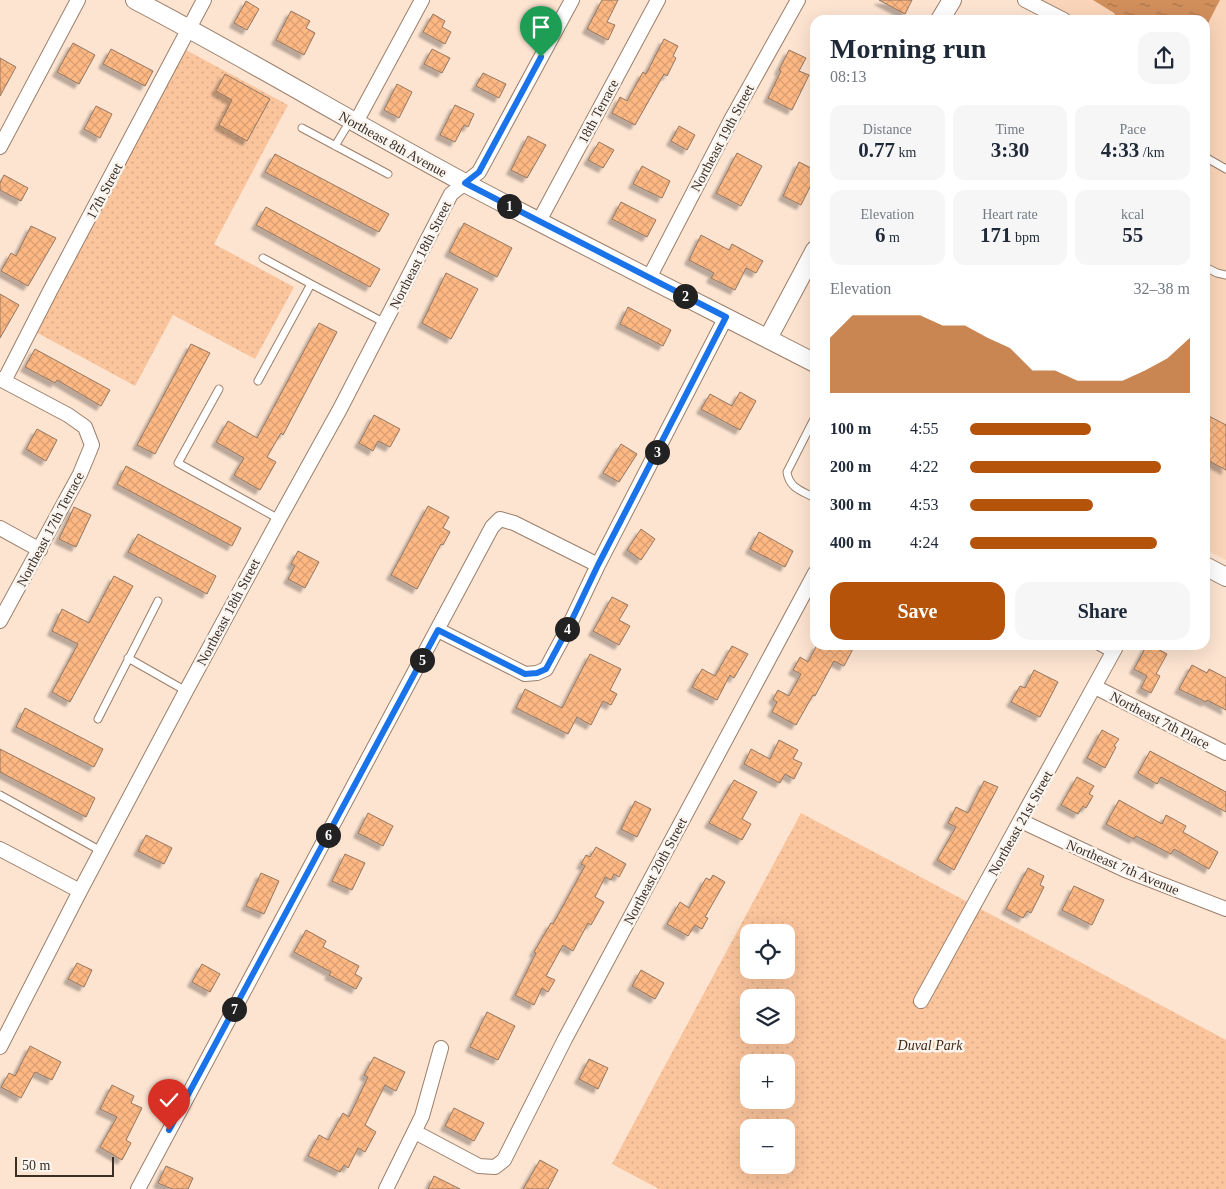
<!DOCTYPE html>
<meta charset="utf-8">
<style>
body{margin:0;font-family:Georgia,serif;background:#f6f6f7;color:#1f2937;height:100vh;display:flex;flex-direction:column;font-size:19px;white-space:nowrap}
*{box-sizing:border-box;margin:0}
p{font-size:16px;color:#747a83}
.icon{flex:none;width:28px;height:28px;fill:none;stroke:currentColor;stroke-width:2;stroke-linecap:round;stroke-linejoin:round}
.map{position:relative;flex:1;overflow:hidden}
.side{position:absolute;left:810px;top:15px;width:400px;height:635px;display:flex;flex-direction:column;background:#fff;border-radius:15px;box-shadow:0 5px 20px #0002}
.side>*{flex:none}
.controls{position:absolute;left:740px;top:924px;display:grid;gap:10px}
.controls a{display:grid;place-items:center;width:55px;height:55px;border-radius:10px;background:#fff;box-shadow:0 5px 20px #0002;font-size:25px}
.scale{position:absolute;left:15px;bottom:12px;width:99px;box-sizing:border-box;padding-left:5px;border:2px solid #3a2e25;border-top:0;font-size:14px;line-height:18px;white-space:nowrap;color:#3a2e25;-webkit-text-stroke:4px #fbf5f0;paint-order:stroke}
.pin{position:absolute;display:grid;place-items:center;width:42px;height:42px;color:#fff;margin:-51px -21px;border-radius:50% 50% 50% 0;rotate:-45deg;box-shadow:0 0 5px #0007}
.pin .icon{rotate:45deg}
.km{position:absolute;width:25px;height:25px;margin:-12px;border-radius:50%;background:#222;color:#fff;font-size:14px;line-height:25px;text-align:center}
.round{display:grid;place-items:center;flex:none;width:52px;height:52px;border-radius:15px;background:#f6f6f7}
.summary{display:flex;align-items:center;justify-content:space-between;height:85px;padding:0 20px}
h1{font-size:28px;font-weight:700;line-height:38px}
.metrics{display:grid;grid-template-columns:repeat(3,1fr);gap:8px;height:85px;padding:5px 20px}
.metrics div{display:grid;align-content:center;border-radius:12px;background:#f6f6f7;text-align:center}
.metrics b{font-size:21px;font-weight:700}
.metrics small{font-size:14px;font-weight:400}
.metrics p{font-size:14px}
.chart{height:140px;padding:10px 20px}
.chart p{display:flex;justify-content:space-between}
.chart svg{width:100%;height:90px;margin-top:5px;fill:#b45309;opacity:.7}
.cta{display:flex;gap:10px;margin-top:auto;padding:10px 20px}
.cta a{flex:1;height:58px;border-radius:15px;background:#b45309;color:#fff;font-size:20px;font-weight:700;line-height:58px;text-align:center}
.cta a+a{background:#f6f6f7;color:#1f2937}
ul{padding:0 20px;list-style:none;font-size:16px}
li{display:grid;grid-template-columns:80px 60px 1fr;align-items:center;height:38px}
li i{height:12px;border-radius:6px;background:#b45309}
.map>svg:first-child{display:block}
.built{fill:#fbd5b9}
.park{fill:url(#park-dots);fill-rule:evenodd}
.water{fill:url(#water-ripples)}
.building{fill:url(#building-cross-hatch);stroke:#937762;filter:url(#shadow)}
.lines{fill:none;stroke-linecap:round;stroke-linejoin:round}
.service-casing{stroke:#9b7f6a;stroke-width:9}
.minor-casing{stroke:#9b7f6a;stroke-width:16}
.tertiary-casing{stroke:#9b7f6a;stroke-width:20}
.service{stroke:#fff;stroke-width:7}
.minor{stroke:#fff;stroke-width:14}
.tertiary{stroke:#fff;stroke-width:18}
.route-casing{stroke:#fff;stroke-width:10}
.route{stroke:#1a73e8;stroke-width:6}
.labels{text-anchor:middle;stroke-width:5;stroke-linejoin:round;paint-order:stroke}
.street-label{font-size:14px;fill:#3a2e25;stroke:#fbf5f0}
.park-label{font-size:14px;font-style:italic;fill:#432710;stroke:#fbf5f0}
</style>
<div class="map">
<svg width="1226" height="1189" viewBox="0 0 1226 1189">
<defs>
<pattern id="park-dots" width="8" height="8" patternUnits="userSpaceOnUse" patternTransform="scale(1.25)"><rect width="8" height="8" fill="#fac49c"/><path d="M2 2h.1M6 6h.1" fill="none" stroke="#d7a986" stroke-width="1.8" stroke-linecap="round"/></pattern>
<pattern id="water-ripples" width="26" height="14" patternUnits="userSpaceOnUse" patternTransform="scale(1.25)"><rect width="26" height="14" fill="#d18f5b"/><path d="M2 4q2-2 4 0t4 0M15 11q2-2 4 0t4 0" fill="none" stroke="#ab754b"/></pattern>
<pattern id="building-cross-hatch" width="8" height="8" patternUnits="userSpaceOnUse" patternTransform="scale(1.25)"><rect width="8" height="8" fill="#fdb883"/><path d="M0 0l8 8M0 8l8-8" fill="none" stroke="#da9e71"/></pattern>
<filter id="shadow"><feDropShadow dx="-4.5" dy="4.5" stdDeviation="1" flood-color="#0004"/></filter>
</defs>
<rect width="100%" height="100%" fill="#fde4d1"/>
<!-- built -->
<path class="built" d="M 1040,0 L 1226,0 L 1226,560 L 1205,549 L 1205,20 L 1079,20 Z"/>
<!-- park -->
<path class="park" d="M 186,50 L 288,105 L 214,244 L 294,287 L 255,359 L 173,315 L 135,386 L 34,331 Z
M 801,813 L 1226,1040 L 1226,1189 L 659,1189 L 612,1164 ZM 749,932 L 786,932 L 786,970 L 749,970 ZM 749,998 L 786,998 L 786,1035 L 749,1035 ZM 749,1062 L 786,1062 L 786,1100 L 749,1100 ZM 749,1128 L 786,1128 L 786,1165 L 749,1165 Z"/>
<!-- water -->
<path class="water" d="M 1093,0 L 1220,0 L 1205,29 L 1205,20 L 1118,20 L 1114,13 Z"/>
<!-- building -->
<path class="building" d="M 602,0 L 618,0 L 607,22 L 615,25 L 608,40 L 587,29 Z
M 879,0 L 912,0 L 905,14 Z
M 246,1 L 259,9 L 247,30 L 234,23 Z
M 291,11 L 310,21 L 306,28 L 315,33 L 304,55 L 276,40 Z
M 433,14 L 445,21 L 442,27 L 451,32 L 445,44 L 423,32 Z
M 664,39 L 678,46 L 673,56 L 676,58 L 667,76 L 664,74 L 635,125 L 612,113 L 620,97 L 627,101 L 643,72 L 646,74 Z
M 73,43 L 95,55 L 79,84 L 57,72 Z
M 111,49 L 153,71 L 145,86 L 103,64 Z
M 432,49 L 450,58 L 442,73 L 424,64 Z
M 789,50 L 806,58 L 799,71 L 809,75 L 792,110 L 768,98 L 781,71 L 779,70 Z
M 0,58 L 16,67 L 0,96 Z
M 483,73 L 506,84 L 499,98 L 476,86 Z
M 225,74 L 270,99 L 247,141 L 219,125 L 232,100 L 216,91 Z
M 397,84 L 412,92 L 399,118 L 384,110 Z
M 455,105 L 474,114 L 468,127 L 464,125 L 455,142 L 440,135 Z
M 96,106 L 112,114 L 100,138 L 84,129 Z
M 679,126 L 695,135 L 687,150 L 671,141 Z
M 528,136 L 546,145 L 527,178 L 511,170 Z
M 599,142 L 614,150 L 603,168 L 588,160 Z
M 737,153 L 762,166 L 741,206 L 716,193 Z
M 275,154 L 389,214 L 379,232 L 265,172 Z
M 799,162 L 815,170 L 815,177 L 801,205 L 783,196 Z
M 642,166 L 670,181 L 662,198 L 633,184 Z
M 4,175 L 28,188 L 21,201 L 0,190 L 0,183 Z
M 621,202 L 656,220 L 647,237 L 612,219 Z
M 266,207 L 380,269 L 370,287 L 256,225 Z
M 464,223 L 512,248 L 497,277 L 449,252 Z
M 31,226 L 56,238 L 28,286 L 1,271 L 11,253 L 16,256 Z
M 701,235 L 729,250 L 732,244 L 763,261 L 756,273 L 746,268 L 735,290 L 711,278 L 714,273 L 689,260 Z
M 446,273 L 478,289 L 451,339 L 422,323 Z
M 0,294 L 19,305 L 0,338 Z
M 628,307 L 671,330 L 663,346 L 620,324 Z
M 319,323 L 337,332 L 283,435 L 281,433 L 267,457 L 276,462 L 260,490 L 234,475 L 244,458 L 216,442 L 228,421 L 257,438 Z
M 191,344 L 210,353 L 155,454 L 137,445 Z
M 35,349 L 110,390 L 101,406 L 57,380 L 55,383 L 25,367 Z
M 740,392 L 756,401 L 740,430 L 701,409 L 710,394 L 732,406 Z
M 1205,414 L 1226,425 L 1226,470 L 1205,459 Z
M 374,415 L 400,429 L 390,447 L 378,441 L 373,451 L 359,443 Z
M 37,429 L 57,440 L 46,461 L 26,449 Z
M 621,444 L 637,454 L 619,482 L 603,473 Z
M 126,466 L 241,528 L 232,546 L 117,484 Z
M 428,506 L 449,517 L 443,528 L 450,532 L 443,545 L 441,544 L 417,589 L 391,575 Z
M 74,507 L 91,515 L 76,547 L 59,539 Z
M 641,529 L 655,539 L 641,560 L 627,550 Z
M 759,532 L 793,551 L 785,567 L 750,549 Z
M 138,534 L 216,576 L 207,594 L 128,552 Z
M 298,551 L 319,562 L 305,588 L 288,579 L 295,566 L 291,564 Z
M 114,576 L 133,586 L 70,702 L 52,692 L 78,644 L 52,631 L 62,609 L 89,623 Z
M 612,597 L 628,605 L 619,620 L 630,626 L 619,645 L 593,631 Z
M 817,645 L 855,645 L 844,666 L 834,661 L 815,696 L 813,695 L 796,725 L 772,712 L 777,702 L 773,699 L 778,690 L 789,696 L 801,674 L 793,670 L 800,657 L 808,662 Z
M 1147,645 L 1150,645 L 1167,654 L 1156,674 L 1160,676 L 1151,693 L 1141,688 L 1147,676 L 1134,669 Z
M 732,646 L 748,654 L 734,678 L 730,675 L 717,700 L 692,687 L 702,669 L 715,676 Z
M 590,654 L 621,669 L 610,690 L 617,694 L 611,705 L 603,701 L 591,725 L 577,717 L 568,734 L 516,708 L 525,689 L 562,708 Z
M 1192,665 L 1207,673 L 1209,669 L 1226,678 L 1226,710 L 1207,700 L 1206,702 L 1179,689 Z
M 1034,670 L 1058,682 L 1040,717 L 1011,702 L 1020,686 L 1025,688 Z
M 25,708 L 103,749 L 94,767 L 16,727 Z
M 1102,730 L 1119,739 L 1114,746 L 1116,747 L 1105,768 L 1087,758 Z
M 779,740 L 798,750 L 793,759 L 802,763 L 794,779 L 785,774 L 780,783 L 744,764 L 751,749 L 770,759 Z
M 0,749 L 95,798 L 86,817 L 0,772 Z
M 1150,751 L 1226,792 L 1226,812 L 1161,777 L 1157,784 L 1138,773 Z
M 1077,777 L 1094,786 L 1089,794 L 1093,796 L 1086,808 L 1083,806 L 1078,814 L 1061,805 Z
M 734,780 L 757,792 L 742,819 L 751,824 L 742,840 L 709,823 Z
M 984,781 L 998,787 L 954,870 L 937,860 L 956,827 L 948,823 L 956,807 L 968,813 Z
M 1119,800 L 1162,824 L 1166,815 L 1186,826 L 1183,832 L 1218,852 L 1209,869 L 1174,849 L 1171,854 L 1136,836 L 1134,839 L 1106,824 Z
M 635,801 L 651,809 L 637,837 L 621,829 Z
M 368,813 L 393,826 L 383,846 L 358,833 Z
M 146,835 L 172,848 L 164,864 L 138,851 Z
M 596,847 L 626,864 L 619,877 L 614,874 L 611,880 L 605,877 L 595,897 L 604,902 L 591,925 L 588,923 L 573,951 L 563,945 L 546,976 L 555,980 L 548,992 L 542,988 L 534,1005 L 515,995 L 536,953 L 534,952 L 551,923 L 553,924 L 585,866 L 581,864 L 586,855 L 590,857 Z
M 345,854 L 365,863 L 352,890 L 332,881 Z
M 1028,868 L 1044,876 L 1040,885 L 1044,887 L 1031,913 L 1027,911 L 1023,918 L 1006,909 Z
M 261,873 L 279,881 L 264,914 L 246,906 Z
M 713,875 L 725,882 L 705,917 L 708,918 L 702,929 L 695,925 L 688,936 L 667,924 L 680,902 L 689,908 L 706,878 L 710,880 Z
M 1074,886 L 1104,900 L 1092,925 L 1062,910 Z
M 306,930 L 326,941 L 323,947 L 359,966 L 355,974 L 362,978 L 356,989 L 329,975 L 331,972 L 294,952 Z
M 77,963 L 92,970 L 84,987 L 68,979 Z
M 202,964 L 220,974 L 210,992 L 192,982 Z
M 641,970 L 664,983 L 655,999 L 632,986 Z
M 487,1012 L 515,1026 L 498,1060 L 470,1047 Z
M 30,1046 L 61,1062 L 52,1080 L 35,1072 L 21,1098 L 1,1087 L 9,1073 L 15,1076 Z
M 374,1057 L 405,1072 L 396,1091 L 385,1085 L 365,1125 L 376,1132 L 365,1152 L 358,1148 L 348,1168 L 344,1165 L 340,1172 L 308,1156 L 319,1135 L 328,1140 L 343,1113 L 349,1117 L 368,1077 L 364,1075 Z
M 589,1059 L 608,1068 L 598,1089 L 579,1079 Z
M 112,1085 L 134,1096 L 131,1103 L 142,1108 L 126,1140 L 131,1143 L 122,1160 L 100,1147 L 117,1117 L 100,1109 Z
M 454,1108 L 484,1123 L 474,1141 L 445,1126 Z
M 540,1160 L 558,1170 L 548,1189 L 523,1189 Z
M 166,1166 L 193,1178 L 188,1189 L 172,1189 L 158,1183 Z
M 434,1176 L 460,1189 L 428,1189 Z"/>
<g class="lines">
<!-- service casing -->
<g class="service-casing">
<path id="service" d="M 302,128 L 388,174
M 335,146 L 350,121
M 1205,157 L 1226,169
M 263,258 L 311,284
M 1205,267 L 1217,273 L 1226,275
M 258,381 L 311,284 L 385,323
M 219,389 L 178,463 L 279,519
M 815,417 L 787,472 C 789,488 802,491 815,498
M 1096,645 L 1112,654
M 128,658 L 186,691
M 98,719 L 158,601
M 0,795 L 101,851"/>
</g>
<!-- minor casing -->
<g class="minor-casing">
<path id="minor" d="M 1025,0 L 1064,20
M 355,124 L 422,0
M 0,147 L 78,0
M 539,221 L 658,0
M 649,278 L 731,120 L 798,0
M 0,379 L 68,415 L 85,427 L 92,445 L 80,474 L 0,621
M 4,381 L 50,291 L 204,0
M 0,528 L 40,550
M 438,630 L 525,674 L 537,673 L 546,669 L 567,630 L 598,565 L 726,317
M 1095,687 L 1226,753
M 1021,821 L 1125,870 L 1226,909
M 0,849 L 80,891
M 921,1001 L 1117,645
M 0,1047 L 80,891 L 186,691 L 279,519 L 340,409 L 451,194 L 479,172 L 572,0
M 415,1132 L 479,1166 L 495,1167 L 504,1160 L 565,1039 L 815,573
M 138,1189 L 492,527 L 500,519 L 514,523 L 598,565
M 386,1189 L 422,1116 L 441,1048"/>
</g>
<!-- tertiary casing -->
<g class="tertiary-casing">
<path id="tertiary" d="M 135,0 C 246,58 353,123 463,182 C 580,244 698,303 815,363
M 940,20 L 952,0
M 768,338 L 815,250
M 1205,566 L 1226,577"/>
</g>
<!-- service -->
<use href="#service" class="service"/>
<!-- minor -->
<use href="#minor" class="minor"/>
<!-- tertiary -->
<use href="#tertiary" class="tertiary"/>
</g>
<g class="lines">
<!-- route casing -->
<g class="route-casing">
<path id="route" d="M 169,1130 L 438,630 L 525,674 L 537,673 L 546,669 L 567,630 L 598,565 L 726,317 L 465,183 L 479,172 L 541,57"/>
</g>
<!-- route -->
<use href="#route" class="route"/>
</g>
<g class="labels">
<!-- street labels -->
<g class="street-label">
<text transform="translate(598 111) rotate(-62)" y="5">18th Terrace</text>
<text transform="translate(722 138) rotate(-62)" y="5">Northeast 19th Street</text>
<text transform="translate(393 144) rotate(29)" y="5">Northeast 8th Avenue</text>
<text transform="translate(104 191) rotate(-62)" y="5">17th Street</text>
<text transform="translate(420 255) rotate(-63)" y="5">Northeast 18th Street</text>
<text transform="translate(50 529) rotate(-62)" y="5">Northeast 17th Terrace</text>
<text transform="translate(228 612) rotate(-62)" y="5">Northeast 18th Street</text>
<text transform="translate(1160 720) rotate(27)" y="5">Northeast 7th Place</text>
<text transform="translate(1020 823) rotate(-61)" y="5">Northeast 21st Street</text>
<text transform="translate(1123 867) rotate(23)" y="5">Northeast 7th Avenue</text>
<text transform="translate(655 871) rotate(-62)" y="5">Northeast 20th Street</text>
</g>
<!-- park labels -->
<g class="park-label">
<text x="930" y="1050">Duval Park</text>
</g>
</g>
</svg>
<div class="controls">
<a><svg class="icon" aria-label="locate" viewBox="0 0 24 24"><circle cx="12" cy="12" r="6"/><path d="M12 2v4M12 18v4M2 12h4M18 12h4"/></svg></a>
<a><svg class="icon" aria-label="layers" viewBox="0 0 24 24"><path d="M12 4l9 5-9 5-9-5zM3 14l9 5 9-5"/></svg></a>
<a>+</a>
<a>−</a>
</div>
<div class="scale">50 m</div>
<div class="pin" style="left:541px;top:57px;background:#1e9e55"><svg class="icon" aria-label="arrive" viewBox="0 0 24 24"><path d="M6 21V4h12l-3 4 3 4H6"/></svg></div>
<div class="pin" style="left:169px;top:1130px;background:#d93025"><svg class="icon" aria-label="check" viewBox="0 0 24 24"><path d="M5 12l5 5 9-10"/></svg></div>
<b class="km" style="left:509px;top:206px">1</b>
<b class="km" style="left:685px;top:296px">2</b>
<b class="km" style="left:657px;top:452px">3</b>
<b class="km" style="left:567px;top:629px">4</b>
<b class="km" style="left:422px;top:660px">5</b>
<b class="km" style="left:328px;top:835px">6</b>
<b class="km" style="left:234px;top:1009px">7</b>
<section class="side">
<div class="summary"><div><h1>Morning run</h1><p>08:13</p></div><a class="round"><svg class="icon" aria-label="share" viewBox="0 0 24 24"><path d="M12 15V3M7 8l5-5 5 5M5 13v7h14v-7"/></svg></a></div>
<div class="metrics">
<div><p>Distance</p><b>0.77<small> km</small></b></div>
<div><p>Time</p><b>3:30</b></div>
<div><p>Pace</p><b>4:33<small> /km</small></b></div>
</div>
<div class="metrics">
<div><p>Elevation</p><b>6<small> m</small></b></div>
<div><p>Heart rate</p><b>171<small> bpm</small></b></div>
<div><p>kcal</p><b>55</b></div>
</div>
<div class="chart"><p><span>Elevation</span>32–38 m</p>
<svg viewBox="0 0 160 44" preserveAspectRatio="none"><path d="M0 44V17L10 6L20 6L30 6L40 6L50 11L60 11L70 17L80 22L90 33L100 33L110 38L120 38L130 38L140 33L150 27L160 17V44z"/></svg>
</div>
<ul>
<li><b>100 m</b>4:55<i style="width:55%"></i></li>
<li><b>200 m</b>4:22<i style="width:87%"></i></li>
<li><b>300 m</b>4:53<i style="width:56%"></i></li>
<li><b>400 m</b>4:24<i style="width:85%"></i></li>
</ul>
<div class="cta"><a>Save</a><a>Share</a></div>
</section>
</div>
